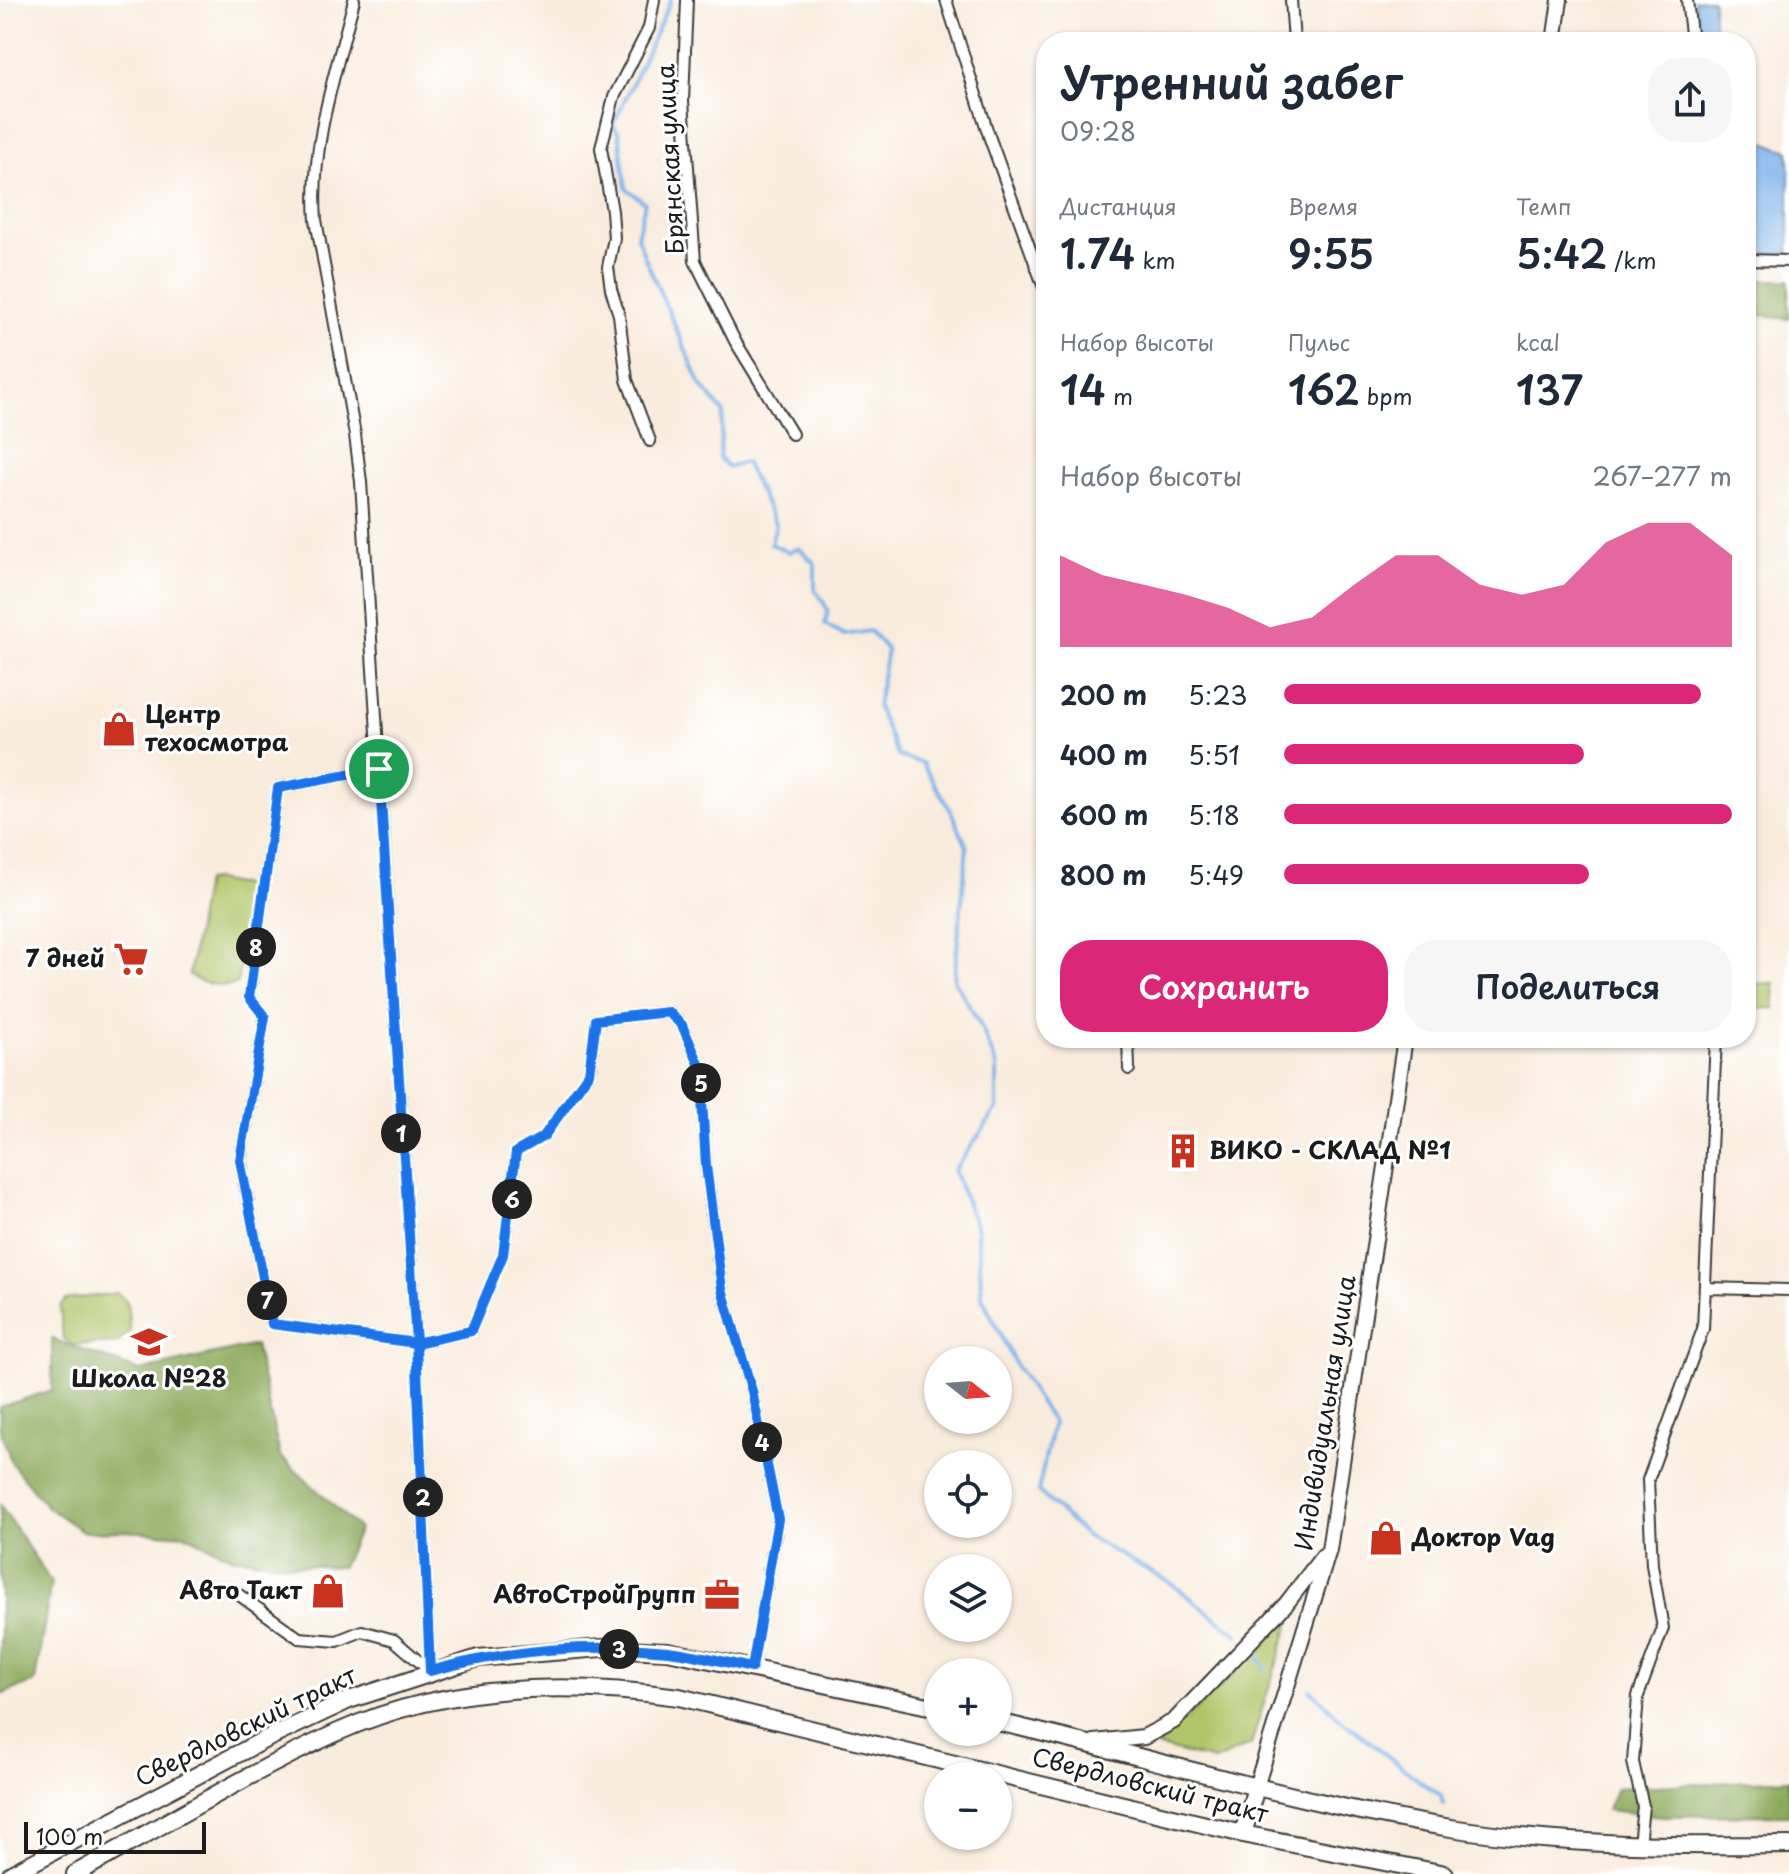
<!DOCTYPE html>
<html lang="ru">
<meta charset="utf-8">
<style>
body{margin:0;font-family:"Playpen Sans",sans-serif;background:#f6f6f7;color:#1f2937;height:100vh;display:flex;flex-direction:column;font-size:30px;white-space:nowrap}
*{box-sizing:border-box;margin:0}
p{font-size:26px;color:#747a83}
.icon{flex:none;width:44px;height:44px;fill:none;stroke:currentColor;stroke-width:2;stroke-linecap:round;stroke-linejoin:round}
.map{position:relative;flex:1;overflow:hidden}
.sheet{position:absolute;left:1036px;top:32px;width:720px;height:1016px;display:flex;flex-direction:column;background:#fff;border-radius:32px;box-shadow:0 2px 6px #0004}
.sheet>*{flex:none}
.needle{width:52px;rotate:107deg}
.tools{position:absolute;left:924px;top:1346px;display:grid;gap:16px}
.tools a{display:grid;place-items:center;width:88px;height:88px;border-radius:50%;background:#fff;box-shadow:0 2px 6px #0004;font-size:40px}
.scale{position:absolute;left:24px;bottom:20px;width:182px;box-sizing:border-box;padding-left:8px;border:4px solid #1c1c1c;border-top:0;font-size:22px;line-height:28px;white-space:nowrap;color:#1c1c1c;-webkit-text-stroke:6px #fff;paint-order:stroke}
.pin{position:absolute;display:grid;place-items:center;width:68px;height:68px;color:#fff;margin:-34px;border:4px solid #fff;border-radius:50%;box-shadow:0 2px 8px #0007}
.km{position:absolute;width:40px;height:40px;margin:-20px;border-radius:50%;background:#222;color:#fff;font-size:22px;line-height:40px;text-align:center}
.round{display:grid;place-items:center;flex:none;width:84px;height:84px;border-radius:32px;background:#f6f6f7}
.head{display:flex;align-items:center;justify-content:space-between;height:136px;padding:0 24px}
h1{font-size:44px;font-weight:600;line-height:60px}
.metrics{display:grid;grid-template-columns:repeat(3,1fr);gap:12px;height:136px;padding:8px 24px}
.metrics div{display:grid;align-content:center}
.metrics b{font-size:40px;font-weight:600}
.metrics small{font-size:22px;font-weight:400}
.metrics p{font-size:22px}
.chart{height:224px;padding:16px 24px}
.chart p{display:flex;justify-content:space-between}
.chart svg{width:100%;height:144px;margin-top:8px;fill:#db2777;opacity:.7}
.cta{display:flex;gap:16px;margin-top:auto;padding:16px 24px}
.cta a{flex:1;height:92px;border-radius:32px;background:#db2777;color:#fff;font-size:32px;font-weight:600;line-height:92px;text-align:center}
.cta a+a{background:#f6f6f7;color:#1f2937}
ul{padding:0 24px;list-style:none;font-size:26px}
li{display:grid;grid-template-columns:128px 96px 1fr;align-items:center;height:60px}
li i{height:20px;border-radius:10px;background:#db2777}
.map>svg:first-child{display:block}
.green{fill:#b0c468;stroke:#667042;stroke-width:2}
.forest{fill:#8caa5c;stroke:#54633c;stroke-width:2}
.water{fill:#7eb2eb;stroke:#4d6784;stroke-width:2}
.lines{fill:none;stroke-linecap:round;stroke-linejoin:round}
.stream{stroke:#7eb2eb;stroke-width:4}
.minor-casing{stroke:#3d3b39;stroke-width:14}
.secondary-casing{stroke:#3d3b39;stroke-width:18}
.primary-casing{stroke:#3d3b39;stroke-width:20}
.minor{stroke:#fff;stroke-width:10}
.secondary{stroke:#fff;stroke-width:14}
.primary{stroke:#fff;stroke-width:16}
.route-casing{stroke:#fff;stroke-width:16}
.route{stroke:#1a73e8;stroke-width:10}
.labels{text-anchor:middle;stroke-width:6;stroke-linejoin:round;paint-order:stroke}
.street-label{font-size:24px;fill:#1c1c1c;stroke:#fff}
.poi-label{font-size:24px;font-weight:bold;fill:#1c1c1c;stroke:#fff;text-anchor:start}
</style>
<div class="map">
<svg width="1789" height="1874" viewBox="0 0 1789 1874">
<rect width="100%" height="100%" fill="#fff"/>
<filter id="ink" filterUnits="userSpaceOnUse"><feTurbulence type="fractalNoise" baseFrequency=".0125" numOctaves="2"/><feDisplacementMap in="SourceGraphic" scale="16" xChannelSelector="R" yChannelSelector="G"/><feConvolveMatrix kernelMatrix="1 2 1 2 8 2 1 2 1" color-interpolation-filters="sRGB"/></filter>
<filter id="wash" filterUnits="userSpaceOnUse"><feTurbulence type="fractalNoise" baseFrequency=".006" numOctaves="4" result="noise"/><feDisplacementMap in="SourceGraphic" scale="32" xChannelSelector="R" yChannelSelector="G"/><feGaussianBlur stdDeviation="1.8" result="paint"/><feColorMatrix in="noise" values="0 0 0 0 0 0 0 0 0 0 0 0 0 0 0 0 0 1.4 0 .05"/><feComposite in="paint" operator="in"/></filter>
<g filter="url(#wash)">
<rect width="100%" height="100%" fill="#f9ecdd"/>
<!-- green -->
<path class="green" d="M 215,880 L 247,886 L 253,894 L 237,984 C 223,988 200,984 189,975 L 205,881 Z
M 1774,983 L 1775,1008 L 1746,1009 L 1746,984 Z
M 117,1293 L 127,1301 L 130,1331 L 118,1343 L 73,1345 L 63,1338 L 60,1307 L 65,1300 Z
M 1294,1610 L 1251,1744 L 1214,1761 L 1155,1746 L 1220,1687 Z"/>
<!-- forest -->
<path class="forest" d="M 1746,280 L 1789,280 L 1789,319 L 1746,313 Z
M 52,1339 L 140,1371 L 255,1345 L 280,1456 L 359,1529 L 342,1567 L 293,1565 L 231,1557 L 187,1535 L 125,1531 L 84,1532 L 47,1507 L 12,1464 L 0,1429 L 0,1407 L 52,1390 Z
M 0,1505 L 51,1582 L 35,1682 L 0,1695 Z
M 1789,1779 L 1789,1815 L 1661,1816 L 1607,1810 L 1616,1788 Z"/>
<!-- water -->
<path class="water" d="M 1694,0 L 1713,0 L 1715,42 L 1699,42 Z
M 1746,128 L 1764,143 L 1789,151 L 1789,254 L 1746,252 Z"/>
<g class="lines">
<!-- stream -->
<path class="stream" d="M 671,0 L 613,125 L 619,133 L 626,188 L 645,203 L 637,236 L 645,258 L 701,385 L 723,412 L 719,458 L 728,467 L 745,462 L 776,525 L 771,544 L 789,552 L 799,548 L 815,564 L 815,589 L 828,610 L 825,624 L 844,635 L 870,631 L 887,650 L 877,706 L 898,756 L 922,763 L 951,811 L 967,847 L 954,980 L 980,1024 L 997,1066 L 997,1109 L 954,1171 L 977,1229 L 982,1297 L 1016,1366 L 1053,1423 L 1038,1491 L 1085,1535 L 1171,1583 L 1238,1635
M 1253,1647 L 1266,1670
M 1310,1690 C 1325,1700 1333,1714 1346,1724 C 1379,1747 1407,1774 1441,1796 L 1443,1804"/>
</g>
</g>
<g filter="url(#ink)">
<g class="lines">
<!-- minor casing -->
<g class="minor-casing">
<path id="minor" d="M 354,0 C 336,72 310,145 316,220 L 355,435 L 361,482 L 416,1343 L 430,1671
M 687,0 L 683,101 L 695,261 L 735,341 L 792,434
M 946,0 L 989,136 L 1046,293
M 1291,0 L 1294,42
M 1687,0 L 1692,42
M 1746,260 L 1789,261
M 650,441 L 627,380 L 619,315 L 611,289 L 608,267 L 614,238 L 612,211 L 601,148 L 614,97 L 649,28 L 654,0
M 379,769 L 278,788 L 249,997 L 265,1017 L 240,1160 L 272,1324 L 416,1343 L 471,1331 L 503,1255 L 516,1152 L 544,1136 L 589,1073 L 596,1020 L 668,1012 L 682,1025 L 700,1066 L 706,1166 L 722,1289 L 752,1391 L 778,1519 L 752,1668
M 1128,1038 L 1129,1069
M 1706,1288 L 1789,1290
M 235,1592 L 299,1638 L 337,1641 L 362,1631 L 394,1640 L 430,1671
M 1639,1845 L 1643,1806 L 1633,1762 L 1638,1696 L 1663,1628 L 1652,1565 L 1648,1480 L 1703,1329 L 1716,1038"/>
</g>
<!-- secondary casing -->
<g class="secondary-casing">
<path id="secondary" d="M 1554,42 L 1560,0
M 1094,1742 L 1144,1737 L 1174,1721 L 1286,1604 L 1323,1556
M 1256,1787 L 1329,1550 L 1405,1038"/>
</g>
<!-- primary casing -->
<g class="primary-casing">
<path id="primary" d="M 998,1722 C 1149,1757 1298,1803 1451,1828 C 1564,1846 1676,1846 1789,1845
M 1243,1834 L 1256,1787
M 11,1874 L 262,1741 L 349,1700 L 478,1658 L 602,1648 L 668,1651 L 938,1708
M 75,1874 C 162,1826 248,1773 338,1732 C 444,1684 566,1681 679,1697 L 1243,1834 L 1445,1874"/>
</g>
<!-- minor -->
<use href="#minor" class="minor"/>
<!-- secondary -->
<use href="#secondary" class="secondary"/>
<!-- primary -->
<use href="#primary" class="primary"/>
</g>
</g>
<g class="lines" filter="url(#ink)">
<!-- route casing -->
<g class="route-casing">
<path id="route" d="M 379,769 L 416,1343 L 430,1671 C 507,1650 588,1643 668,1651 C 696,1654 724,1662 752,1668 L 778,1519 L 752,1391 L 722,1289 L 706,1166 L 700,1066 L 682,1025 L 668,1012 L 596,1020 L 589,1073 L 544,1136 L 516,1152 L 503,1255 L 471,1331 L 416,1343 L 272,1324 L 240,1160 L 265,1017 L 249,997 L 278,788 L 379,769"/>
</g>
<!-- route -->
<use href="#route" class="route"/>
</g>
<!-- icons -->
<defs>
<g id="shop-bare" transform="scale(2.76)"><path d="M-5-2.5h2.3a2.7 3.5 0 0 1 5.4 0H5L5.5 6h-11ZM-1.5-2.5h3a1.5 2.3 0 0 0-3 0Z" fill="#c8321e" stroke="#fff" stroke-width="2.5" paint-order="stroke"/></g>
<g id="supermarket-bare" transform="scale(2.76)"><path d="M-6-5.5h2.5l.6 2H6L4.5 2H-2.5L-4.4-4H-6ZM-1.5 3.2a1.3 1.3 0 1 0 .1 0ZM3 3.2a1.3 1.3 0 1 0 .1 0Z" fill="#c8321e" stroke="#fff" stroke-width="2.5" paint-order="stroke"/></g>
<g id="building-bare" transform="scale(2.76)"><path d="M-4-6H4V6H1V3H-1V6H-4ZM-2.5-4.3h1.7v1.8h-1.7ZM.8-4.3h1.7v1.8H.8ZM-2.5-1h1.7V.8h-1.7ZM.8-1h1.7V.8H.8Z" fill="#c8321e" stroke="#fff" stroke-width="2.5" paint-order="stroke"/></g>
<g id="school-bare" transform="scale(2.76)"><path d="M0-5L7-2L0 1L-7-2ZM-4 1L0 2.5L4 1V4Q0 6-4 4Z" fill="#c8321e" stroke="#fff" stroke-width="2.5" paint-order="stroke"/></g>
<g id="office-bare" transform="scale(2.76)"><path d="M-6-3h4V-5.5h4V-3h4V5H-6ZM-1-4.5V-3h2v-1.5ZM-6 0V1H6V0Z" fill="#c8321e" stroke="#fff" stroke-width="2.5" paint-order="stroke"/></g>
</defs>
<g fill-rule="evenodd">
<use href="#shop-bare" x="119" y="729"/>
<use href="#supermarket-bare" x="131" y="959"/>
<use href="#building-bare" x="1183" y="1151"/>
<use href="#school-bare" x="149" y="1342"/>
<use href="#shop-bare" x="1386" y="1538"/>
<use href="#shop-bare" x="328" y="1591"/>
<use href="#office-bare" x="722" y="1595"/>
</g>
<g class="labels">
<!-- street labels -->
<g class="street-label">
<text transform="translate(671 159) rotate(-93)" y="8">Брянская улица</text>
<text transform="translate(1326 1413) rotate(-81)" y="8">Индивидуальная улица</text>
<text transform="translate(246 1727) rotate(-26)" y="8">Свердловский тракт</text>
<text transform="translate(1150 1786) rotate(14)" y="8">Свердловский тракт</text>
</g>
<!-- poi labels -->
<g class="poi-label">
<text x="145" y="723">Центр<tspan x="145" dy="28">техосмотра</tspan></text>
<text x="105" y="967" text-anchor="end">7 дней</text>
<text x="1209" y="1159">ВИКО - СКЛАД №1</text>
<text x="149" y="1387" text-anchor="middle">Школа №28</text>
<text x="1412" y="1546">Доктор Vag</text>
<text x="302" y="1599" text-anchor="end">Авто Такт</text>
<text x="696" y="1603" text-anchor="end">АвтоСтройГрупп</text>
</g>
</g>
</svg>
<div class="tools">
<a><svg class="needle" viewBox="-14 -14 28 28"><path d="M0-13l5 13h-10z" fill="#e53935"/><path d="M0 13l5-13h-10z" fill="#747a83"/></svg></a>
<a><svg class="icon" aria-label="locate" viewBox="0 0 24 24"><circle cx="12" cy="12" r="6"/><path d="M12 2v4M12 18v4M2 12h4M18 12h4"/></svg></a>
<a><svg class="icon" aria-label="layers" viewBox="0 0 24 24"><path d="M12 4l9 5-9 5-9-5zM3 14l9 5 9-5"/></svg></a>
<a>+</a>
<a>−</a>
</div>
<div class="scale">100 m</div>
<div class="pin" style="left:379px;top:769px;background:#1e9e55"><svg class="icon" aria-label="arrive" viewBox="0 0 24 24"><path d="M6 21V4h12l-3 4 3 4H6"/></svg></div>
<b class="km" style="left:401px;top:1133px">1</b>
<b class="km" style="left:423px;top:1497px">2</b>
<b class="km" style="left:619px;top:1649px">3</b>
<b class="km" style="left:762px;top:1442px">4</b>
<b class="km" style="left:701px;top:1083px">5</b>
<b class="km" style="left:512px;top:1199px">6</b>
<b class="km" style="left:267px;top:1300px">7</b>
<b class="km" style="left:256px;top:947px">8</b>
<section class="sheet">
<div class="head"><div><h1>Утренний забег</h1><p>09:28</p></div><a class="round"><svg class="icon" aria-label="share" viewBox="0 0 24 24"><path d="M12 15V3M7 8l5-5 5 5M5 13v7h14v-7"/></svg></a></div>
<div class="metrics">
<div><p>Дистанция</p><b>1.74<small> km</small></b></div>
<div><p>Время</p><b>9:55</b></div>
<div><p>Темп</p><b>5:42<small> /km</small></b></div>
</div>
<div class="metrics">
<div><p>Набор высоты</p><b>14<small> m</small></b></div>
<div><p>Пульс</p><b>162<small> bpm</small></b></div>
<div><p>kcal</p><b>137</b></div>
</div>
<div class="chart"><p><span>Набор высоты</span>267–277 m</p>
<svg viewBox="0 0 160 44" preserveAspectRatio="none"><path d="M0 44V16L10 22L20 25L30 28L40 32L50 38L60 35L70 25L80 16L90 16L100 25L110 28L120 25L130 12L140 6L150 6L160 16V44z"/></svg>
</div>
<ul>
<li><b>200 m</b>5:23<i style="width:93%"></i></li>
<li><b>400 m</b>5:51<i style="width:67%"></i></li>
<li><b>600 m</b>5:18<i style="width:100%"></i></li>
<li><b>800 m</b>5:49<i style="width:68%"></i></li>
</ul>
<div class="cta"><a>Сохранить</a><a>Поделиться</a></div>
</section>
</div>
